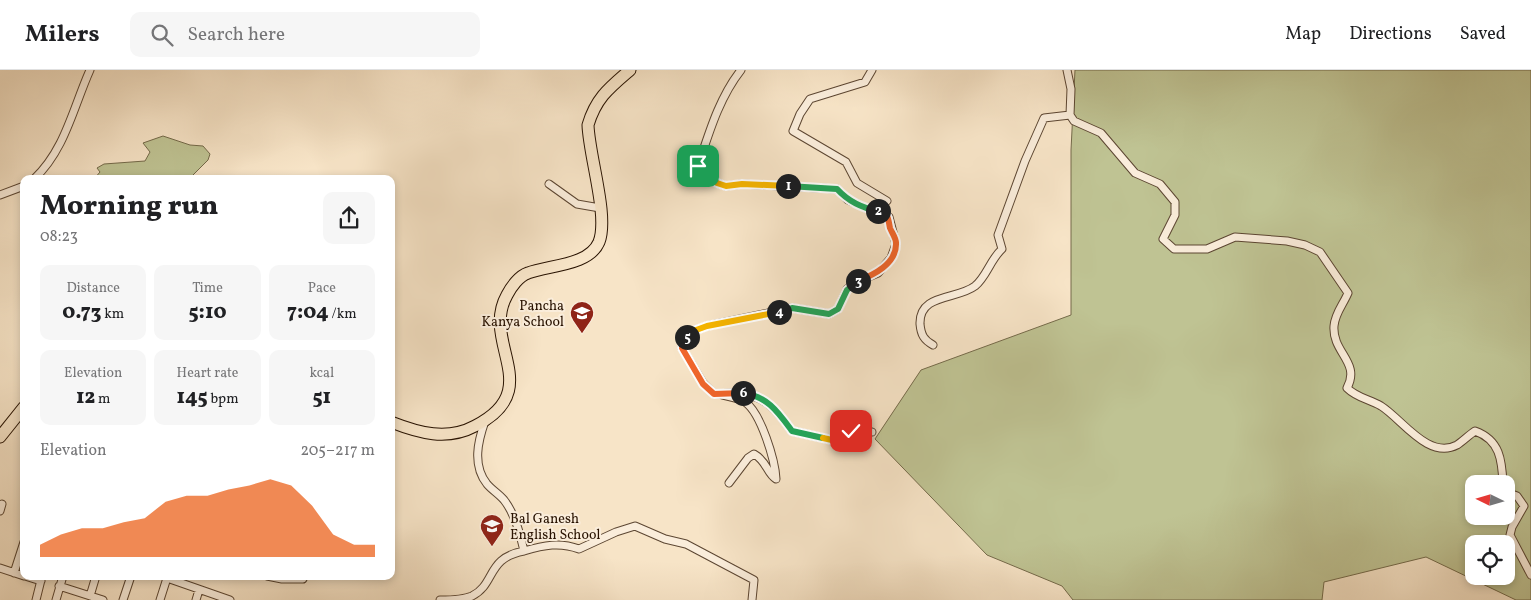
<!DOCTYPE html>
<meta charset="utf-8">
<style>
body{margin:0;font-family:Vollkorn,serif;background:#f6f6f6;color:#202124;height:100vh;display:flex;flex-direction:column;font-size:19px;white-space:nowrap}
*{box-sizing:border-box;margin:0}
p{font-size:16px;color:#757577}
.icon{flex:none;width:28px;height:28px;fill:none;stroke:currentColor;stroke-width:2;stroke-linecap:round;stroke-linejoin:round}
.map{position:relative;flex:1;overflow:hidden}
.side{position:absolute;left:20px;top:105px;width:375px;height:405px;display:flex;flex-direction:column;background:#fff;border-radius:10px;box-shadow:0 2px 8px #0003}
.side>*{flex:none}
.needle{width:32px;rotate:275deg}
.fabs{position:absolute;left:1465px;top:405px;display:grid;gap:10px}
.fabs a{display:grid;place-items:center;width:50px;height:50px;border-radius:10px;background:#fff;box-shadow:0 2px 8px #0003;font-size:25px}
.pin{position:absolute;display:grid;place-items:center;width:42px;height:42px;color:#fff;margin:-21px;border-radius:10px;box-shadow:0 2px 8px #0006}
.km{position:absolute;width:25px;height:25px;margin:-12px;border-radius:50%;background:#222;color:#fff;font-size:14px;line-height:25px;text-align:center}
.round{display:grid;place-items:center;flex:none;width:52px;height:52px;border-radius:10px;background:#f6f6f6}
.head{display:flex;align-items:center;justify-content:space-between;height:85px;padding:0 20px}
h1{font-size:28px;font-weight:800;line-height:38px}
.metrics{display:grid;grid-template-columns:repeat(3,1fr);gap:8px;height:85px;padding:5px 20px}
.metrics div{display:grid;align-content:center;border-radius:10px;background:#f6f6f6;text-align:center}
.metrics b{font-size:21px;font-weight:800}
.metrics small{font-size:14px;font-weight:400}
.metrics p{font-size:14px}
.chart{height:140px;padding:10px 20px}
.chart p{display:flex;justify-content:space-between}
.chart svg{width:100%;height:90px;margin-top:5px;fill:#ea580c;opacity:.7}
header{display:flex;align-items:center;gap:30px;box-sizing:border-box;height:70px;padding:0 25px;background:#fff;border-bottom:1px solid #e0e0e0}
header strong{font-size:24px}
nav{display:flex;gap:28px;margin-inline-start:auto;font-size:18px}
.search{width:350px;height:45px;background:#f6f6f6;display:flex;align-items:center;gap:12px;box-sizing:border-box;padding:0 18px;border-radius:10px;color:#757577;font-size:19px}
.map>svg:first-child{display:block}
.green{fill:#bfc393;stroke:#746a4a;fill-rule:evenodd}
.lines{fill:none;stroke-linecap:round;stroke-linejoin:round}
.minor-casing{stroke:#5c4632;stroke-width:9}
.trunk-casing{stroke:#281201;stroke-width:13}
.minor{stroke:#faeddb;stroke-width:7}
.trunk{stroke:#f7e4c7;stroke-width:11}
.split-1-casing{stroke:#fff;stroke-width:10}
.split-2-casing{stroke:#fff;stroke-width:10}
.split-3-casing{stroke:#fff;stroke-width:10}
.split-4-casing{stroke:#fff;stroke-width:10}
.split-5-casing{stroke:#fff;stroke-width:10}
.split-6-casing{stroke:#fff;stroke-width:10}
.split-7-casing{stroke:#fff;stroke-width:10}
.split-8-casing{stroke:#fff;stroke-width:10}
.split-1{stroke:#f5b400;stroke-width:6}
.split-2{stroke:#22a559;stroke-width:6}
.split-3{stroke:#f0652b;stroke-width:6}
.split-4{stroke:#22a559;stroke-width:6}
.split-5{stroke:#f5b400;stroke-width:6}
.split-6{stroke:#f0652b;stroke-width:6}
.split-7{stroke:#22a559;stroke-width:6}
.split-8{stroke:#f5b400;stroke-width:6}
.labels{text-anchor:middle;stroke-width:4;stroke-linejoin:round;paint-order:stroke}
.poi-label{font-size:14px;fill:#281201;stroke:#faeddb;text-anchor:end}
</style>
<header>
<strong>Milers</strong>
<div class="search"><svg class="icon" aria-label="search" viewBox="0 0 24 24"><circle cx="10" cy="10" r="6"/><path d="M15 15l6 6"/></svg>Search here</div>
<nav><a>Map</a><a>Directions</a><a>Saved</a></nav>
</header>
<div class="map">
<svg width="1531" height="530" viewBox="0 0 1531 530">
<rect width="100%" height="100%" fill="#f7e4c7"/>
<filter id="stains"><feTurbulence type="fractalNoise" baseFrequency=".004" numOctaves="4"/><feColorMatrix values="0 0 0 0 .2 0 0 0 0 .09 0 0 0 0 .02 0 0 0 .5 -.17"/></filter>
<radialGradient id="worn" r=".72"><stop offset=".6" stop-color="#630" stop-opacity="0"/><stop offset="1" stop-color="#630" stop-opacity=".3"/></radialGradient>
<!-- green -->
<path class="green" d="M 1075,0 L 1531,0 L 1531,530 L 1516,530 L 1426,487 L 1324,512 L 1322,530 L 1073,530 L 1062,516 L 987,485 L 875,369 L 921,300 L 1071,245 L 1071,80 ZM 1474,414 L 1506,414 L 1506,446 L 1474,446 ZM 1474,474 L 1506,474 L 1506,506 L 1474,506 Z
M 163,66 L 190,75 L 203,76 L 210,84 L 208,90 L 189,109 L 94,109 L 100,102 L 97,98 L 104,94 L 145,91 L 150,82 L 143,73 Z"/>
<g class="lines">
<!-- minor casing -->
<g class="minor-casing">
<path id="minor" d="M 741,0 C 719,28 709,63 698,96 L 717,113 L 726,116 L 742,114 L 837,119 L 848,130 L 868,139 L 883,142 L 889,147 L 896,174 L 891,188 L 878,203 L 856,212 L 847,219 L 838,239 L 829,244 L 792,238 L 707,256 L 688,263 L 682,278 L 703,313 L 714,324 C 757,321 767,327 792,361 L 832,370 L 851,361 L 872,362
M 872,0 L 865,12 L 810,29 L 800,44 L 793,61 L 846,92 L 857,113 L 887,131
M 1070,45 L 1074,51 L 1101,63 L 1135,103 L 1160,114 L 1175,132 L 1175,145 L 1163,169 L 1174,179 L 1207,179 L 1235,167 L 1287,171 L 1305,175 L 1320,182 L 1348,223 C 1343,235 1335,243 1334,256 C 1332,283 1361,292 1347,318 C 1357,328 1369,329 1381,336 C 1402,349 1428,390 1457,375 C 1463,371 1469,365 1475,361 C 1500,370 1502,390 1503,414
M 34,109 C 65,80 73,38 90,0
M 549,114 L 577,134 L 600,138
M 0,125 L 24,116
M 933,275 C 924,270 921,265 920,254 C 919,223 957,230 975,216 C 987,206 990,190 1002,179 L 998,165 L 1025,91 L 1044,48 L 1070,45 L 1071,19 L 1067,0
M 722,325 C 729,327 739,328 745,332 C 761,343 775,390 776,409 C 767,404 767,391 754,384 L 748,388 L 729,413
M 1506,422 L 1517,426 L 1524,436 L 1512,457 L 1510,465 L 1531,505
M 0,441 L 2,434
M 524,481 C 544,475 560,472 579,479 L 616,462 L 635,456 L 665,469 L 686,474 L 754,510 L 752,530
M 0,498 L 24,506
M 14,503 L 24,472
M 25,506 L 41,511
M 267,506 L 282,509 L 303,509 L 304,506
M 59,516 L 103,530
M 90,526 L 96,506
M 36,530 L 42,506
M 56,530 L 63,506
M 123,530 L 131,506
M 160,530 L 167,508 L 230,530
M 196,530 L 199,520
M 440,530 C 449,530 463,530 472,526 C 496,514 486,488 524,481 C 520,464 515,444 504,430 C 499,424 492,420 487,414 C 472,395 478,371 485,351"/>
</g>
<!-- trunk casing -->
<g class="trunk-casing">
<path id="trunk" d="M 391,352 C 419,363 447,371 475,356 C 547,319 480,273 507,225 C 511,217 519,206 528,203 C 548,195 589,196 599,172 C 609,146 589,86 588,55 C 596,28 609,18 630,0
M 0,367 L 24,337"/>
</g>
<!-- minor -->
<use href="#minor" class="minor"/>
<!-- trunk -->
<use href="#trunk" class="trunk"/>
</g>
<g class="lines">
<!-- split-1 casing -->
<g class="split-1-casing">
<path id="split-1" d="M 698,96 L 717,113 L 726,116 L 742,114 L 788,116"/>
</g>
<!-- split-2 casing -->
<g class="split-2-casing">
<path id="split-2" d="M 788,116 L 837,119 C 848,131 862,138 878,141"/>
</g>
<!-- split-3 casing -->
<g class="split-3-casing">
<path id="split-3" d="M 858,211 C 873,205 897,194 896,173 C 896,168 892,163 890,158 C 888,149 889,143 878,141"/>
</g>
<!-- split-4 casing -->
<g class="split-4-casing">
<path id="split-4" d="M 779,242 L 792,238 L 829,244 L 838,239 L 847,220 L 858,211"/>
</g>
<!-- split-5 casing -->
<g class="split-5-casing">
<path id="split-5" d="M 687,267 L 688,263 L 707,256 L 779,242"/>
</g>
<!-- split-6 casing -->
<g class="split-6-casing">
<path id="split-6" d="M 687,267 L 682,278 L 703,314 L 714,324 L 743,323"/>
</g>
<!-- split-7 casing -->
<g class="split-7-casing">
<path id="split-7" d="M 743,323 C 767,326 778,342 792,361 L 823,368"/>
</g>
<!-- split-8 casing -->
<g class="split-8-casing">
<path id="split-8" d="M 823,368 L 832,370 L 851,361"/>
</g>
<!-- split-1 -->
<use href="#split-1" class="split-1"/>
<!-- split-2 -->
<use href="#split-2" class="split-2"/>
<!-- split-3 -->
<use href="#split-3" class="split-3"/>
<!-- split-4 -->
<use href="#split-4" class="split-4"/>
<!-- split-5 -->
<use href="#split-5" class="split-5"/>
<!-- split-6 -->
<use href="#split-6" class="split-6"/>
<!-- split-7 -->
<use href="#split-7" class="split-7"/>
<!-- split-8 -->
<use href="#split-8" class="split-8"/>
</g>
<!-- icons -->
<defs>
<g id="school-pin" transform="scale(1.25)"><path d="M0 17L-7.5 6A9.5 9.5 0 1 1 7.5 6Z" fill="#8f2418" stroke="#faeddb"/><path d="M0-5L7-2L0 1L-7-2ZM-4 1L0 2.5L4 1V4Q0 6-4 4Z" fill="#fff"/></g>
</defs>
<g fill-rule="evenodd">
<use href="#school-pin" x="582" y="243"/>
<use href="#school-pin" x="492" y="456"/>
</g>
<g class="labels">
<!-- poi labels -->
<g class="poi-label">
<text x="564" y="240">Pancha<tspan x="564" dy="16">Kanya School</tspan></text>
<text x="510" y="453" text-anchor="start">Bal Ganesh<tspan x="510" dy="16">English School</tspan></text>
</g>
</g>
<rect width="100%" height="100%" filter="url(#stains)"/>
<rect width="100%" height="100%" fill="url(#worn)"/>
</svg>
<div class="fabs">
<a><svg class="needle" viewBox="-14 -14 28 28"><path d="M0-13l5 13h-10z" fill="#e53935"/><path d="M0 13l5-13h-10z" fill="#757577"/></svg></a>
<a><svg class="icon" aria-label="locate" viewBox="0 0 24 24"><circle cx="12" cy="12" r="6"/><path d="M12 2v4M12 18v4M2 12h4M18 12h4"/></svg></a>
</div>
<div class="pin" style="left:698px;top:96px;background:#1e9e55"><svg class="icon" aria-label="arrive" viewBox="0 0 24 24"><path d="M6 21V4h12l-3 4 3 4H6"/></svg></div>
<div class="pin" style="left:851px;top:361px;background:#d93025"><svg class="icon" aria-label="check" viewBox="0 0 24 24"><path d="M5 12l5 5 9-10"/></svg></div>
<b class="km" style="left:788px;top:116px">1</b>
<b class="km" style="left:878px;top:141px">2</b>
<b class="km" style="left:858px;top:211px">3</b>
<b class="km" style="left:779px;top:242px">4</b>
<b class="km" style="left:687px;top:267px">5</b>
<b class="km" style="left:743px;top:323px">6</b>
<section class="side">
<div class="head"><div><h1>Morning run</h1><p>08:23</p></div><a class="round"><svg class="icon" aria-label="share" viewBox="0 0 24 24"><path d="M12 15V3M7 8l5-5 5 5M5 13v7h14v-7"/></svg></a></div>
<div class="metrics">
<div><p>Distance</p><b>0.73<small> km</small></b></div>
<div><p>Time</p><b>5:10</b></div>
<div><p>Pace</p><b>7:04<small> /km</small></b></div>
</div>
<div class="metrics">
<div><p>Elevation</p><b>12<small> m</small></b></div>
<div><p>Heart rate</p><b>145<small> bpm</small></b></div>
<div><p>kcal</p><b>51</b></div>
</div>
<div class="chart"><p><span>Elevation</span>205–217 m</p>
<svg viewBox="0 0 160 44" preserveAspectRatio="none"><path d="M0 44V38L10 33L20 30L30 30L40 27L50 25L60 17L70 14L80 14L90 11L100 9L110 6L120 9L130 19L140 33L150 38L160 38V44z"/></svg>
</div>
</section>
</div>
